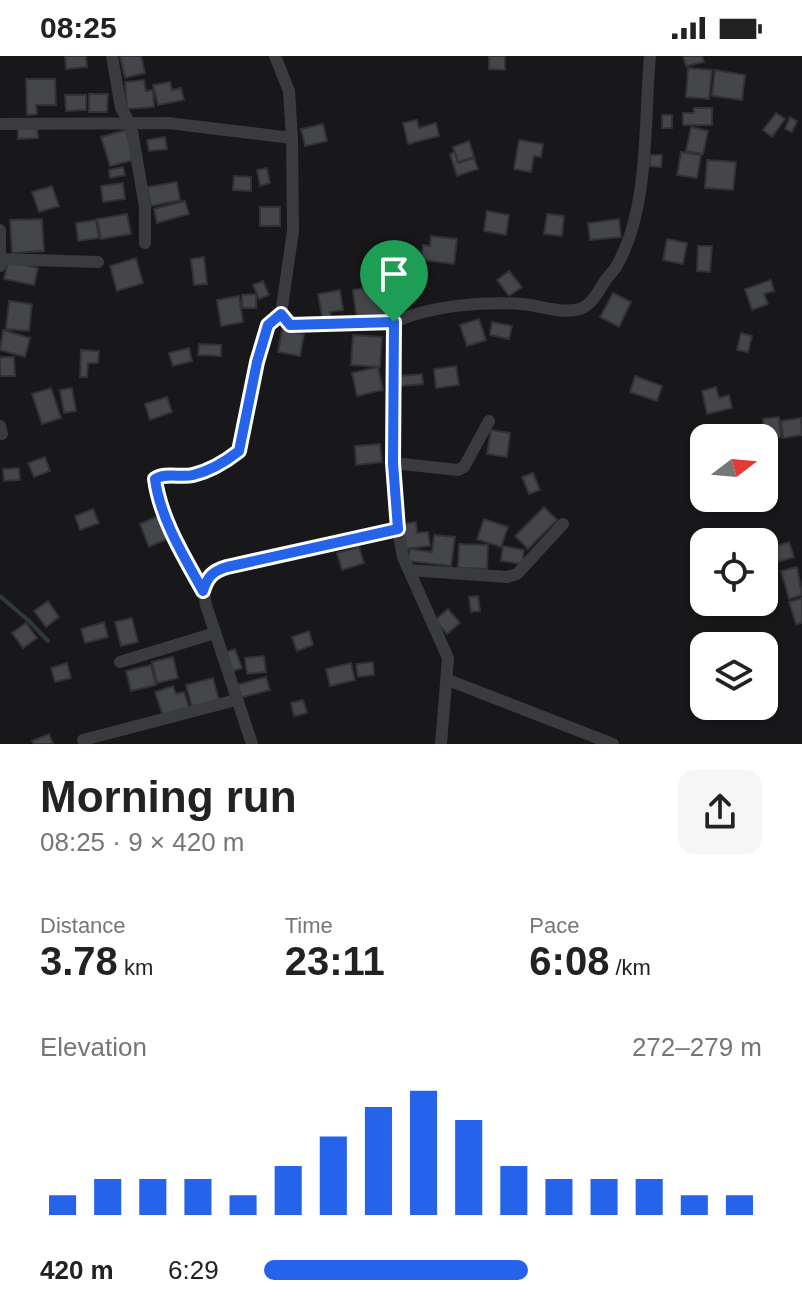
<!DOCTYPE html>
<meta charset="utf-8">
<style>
body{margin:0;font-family:Arial,sans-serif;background:#f6f6f6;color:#222;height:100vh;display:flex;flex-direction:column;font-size:30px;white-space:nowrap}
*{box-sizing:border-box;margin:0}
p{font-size:26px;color:#767676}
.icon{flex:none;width:44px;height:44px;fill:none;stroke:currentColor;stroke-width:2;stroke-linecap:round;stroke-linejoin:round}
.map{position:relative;height:688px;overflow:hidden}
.sheet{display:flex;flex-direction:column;background:#fff;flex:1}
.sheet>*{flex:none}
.needle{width:52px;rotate:74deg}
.controls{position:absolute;left:690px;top:368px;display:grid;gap:16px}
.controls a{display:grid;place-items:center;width:88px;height:88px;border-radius:16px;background:#fff;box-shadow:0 2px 6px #0004;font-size:40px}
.pin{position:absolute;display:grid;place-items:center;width:68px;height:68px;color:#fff;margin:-82px -34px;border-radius:50% 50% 50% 0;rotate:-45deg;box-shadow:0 0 8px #0007}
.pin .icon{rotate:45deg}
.round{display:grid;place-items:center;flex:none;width:84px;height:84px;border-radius:16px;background:#f6f6f6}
.summary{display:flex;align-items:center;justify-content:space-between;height:136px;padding:0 40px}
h1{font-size:44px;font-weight:700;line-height:60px}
.metrics{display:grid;grid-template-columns:repeat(3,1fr);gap:12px;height:136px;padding:8px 40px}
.metrics div{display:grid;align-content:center}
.metrics b{font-size:40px;font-weight:700}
.metrics small{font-size:22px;font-weight:400}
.metrics p{font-size:22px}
.chart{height:224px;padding:16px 40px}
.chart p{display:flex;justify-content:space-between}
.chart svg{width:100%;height:144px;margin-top:8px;stroke:#2563eb;stroke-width:6}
ul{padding:0 40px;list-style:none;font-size:26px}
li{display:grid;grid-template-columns:128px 96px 1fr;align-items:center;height:60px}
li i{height:20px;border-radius:10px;background:#2563eb}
.status{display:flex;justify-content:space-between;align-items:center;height:56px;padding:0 40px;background:#fff;direction:ltr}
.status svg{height:22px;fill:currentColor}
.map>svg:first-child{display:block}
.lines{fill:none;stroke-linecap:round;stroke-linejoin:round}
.stream{stroke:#2e393e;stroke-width:4}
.building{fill:#44464a;stroke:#323236;stroke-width:2}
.street{stroke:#393b3f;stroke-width:12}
.route-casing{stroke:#fff;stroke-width:16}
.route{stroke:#2563eb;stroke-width:10}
</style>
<div class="status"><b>08:25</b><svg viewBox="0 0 49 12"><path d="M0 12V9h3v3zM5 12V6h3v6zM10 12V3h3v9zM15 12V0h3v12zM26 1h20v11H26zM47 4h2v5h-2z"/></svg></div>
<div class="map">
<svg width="802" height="688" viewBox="0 0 802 688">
<rect width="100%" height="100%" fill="#18181a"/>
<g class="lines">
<!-- stream -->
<path class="stream" d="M 0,540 L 29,565 L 48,585"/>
</g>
<!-- building -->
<path class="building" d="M 65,0 L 86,0 L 87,11 L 66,13 Z
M 120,0 L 141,0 L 145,17 L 125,22 Z
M 489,0 L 505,0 L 505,14 L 489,13 Z
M 683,0 L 702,0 L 704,6 L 686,10 Z
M 688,12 L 712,14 L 709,43 L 686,41 Z
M 715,14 L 745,19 L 742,44 L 712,40 Z
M 26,23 L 55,23 L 56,49 L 36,49 L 37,58 L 27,59 Z
M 144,24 L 146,35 L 153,34 L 154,51 L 127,53 L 125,26 Z
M 170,26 L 172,34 L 181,32 L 184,44 L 158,49 L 153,29 Z
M 89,38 L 108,38 L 107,56 L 89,56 Z
M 65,39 L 86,39 L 86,54 L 66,55 Z
M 694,52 L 712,52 L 712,69 L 683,69 L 683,57 L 694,57 Z
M 776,57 L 785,63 L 772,81 L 763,74 Z
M 662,59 L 672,59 L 672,72 L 662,72 Z
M 790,61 L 797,65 L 792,76 L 785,73 Z
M 417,64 L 419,72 L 436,67 L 439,80 L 408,88 L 403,67 Z
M 323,68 L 327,85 L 305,90 L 301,73 Z
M 37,70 L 38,82 L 18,83 L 18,72 Z
M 691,71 L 708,75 L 703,98 L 686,95 Z
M 126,74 L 134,104 L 110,110 L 101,81 Z
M 165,81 L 167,93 L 149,95 L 147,84 Z
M 519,84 L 543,88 L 541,101 L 534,100 L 531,116 L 514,113 Z
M 469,85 L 474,101 L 458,106 L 453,91 Z
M 455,96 L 458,107 L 474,102 L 478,113 L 457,120 L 450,98 Z
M 681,96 L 701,99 L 697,122 L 677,119 Z
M 650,99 L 662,99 L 661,111 L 650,110 Z
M 707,104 L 736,106 L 733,134 L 705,132 Z
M 123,111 L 125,119 L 110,122 L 109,114 Z
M 267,112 L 270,127 L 260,130 L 257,114 Z
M 234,120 L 251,121 L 251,135 L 233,134 Z
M 177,126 L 180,144 L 151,150 L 147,131 Z
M 123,127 L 125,143 L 103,146 L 101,130 Z
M 52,130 L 59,150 L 39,156 L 32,136 Z
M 185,145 L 189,158 L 157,167 L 154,153 Z
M 260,151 L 280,151 L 280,170 L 260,170 Z
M 487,155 L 509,159 L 506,179 L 484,175 Z
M 127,158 L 131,178 L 101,183 L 97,163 Z
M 547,158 L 564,160 L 562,180 L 544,178 Z
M 42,163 L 44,195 L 12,197 L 10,164 Z
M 619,163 L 621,181 L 590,184 L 588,167 Z
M 96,164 L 99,182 L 78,185 L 76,167 Z
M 431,180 L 457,183 L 454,208 L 421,204 L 423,189 L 430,190 Z
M 667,183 L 687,187 L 683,208 L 663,204 Z
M 698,190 L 712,190 L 710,216 L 697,215 Z
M 204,201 L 207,228 L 194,229 L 191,203 Z
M 136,202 L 143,227 L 117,235 L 110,210 Z
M 8,205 L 38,212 L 34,229 L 4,223 Z
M 387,208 L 390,233 L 397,233 L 400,260 L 357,266 L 353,234 L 369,231 L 367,211 Z
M 509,215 L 522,231 L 509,240 L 497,224 Z
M 771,224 L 774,235 L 764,238 L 768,248 L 752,254 L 745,233 Z
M 263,225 L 269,239 L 259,243 L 253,229 Z
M 340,234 L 343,254 L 330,256 L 331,264 L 323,265 L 318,238 Z
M 613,237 L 631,246 L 619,271 L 600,261 Z
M 256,238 L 256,252 L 242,252 L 242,239 Z
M 239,240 L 243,266 L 221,270 L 217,244 Z
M 9,245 L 32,248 L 29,275 L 6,273 Z
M 479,263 L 486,284 L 467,290 L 460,269 Z
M 492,266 L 512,270 L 509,283 L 490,279 Z
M 3,274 L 30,282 L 25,301 L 0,294 Z
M 282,274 L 304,278 L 300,300 L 278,296 Z
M 741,277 L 752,280 L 748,296 L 737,294 Z
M 353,279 L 382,281 L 380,311 L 351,309 Z
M 199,288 L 221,289 L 221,300 L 198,299 Z
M 189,292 L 192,305 L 173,310 L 169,297 Z
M 81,294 L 99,295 L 98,307 L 88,307 L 87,321 L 80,321 Z
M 0,301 L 14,301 L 15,320 L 0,320 Z
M 456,310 L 459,329 L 436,332 L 434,313 Z
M 378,311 L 383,334 L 357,340 L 352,317 Z
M 422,318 L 423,328 L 400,330 L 399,320 Z
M 635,320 L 662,330 L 657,345 L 630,336 Z
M 716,331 L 719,342 L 729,339 L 732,352 L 707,358 L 702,335 Z
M 51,332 L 61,362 L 42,368 L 32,338 Z
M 72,332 L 76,355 L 64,357 L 60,334 Z
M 167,341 L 172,356 L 150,364 L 145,348 Z
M 779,361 L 781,381 L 765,382 L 763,363 Z
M 801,362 L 802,379 L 783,382 L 781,365 Z
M 491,374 L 510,377 L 507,401 L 487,398 Z
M 380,388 L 382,406 L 356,409 L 355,390 Z
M 45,401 L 50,415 L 34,421 L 28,407 Z
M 19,412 L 20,424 L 4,425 L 3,413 Z
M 533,417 L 540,434 L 529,438 L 522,421 Z
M 544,451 L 557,464 L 528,493 L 515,480 Z
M 93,453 L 99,467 L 80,474 L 75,460 Z
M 162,458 L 172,481 L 149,491 L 140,468 Z
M 484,463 L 508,471 L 501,491 L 477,483 Z
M 416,466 L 417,477 L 428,476 L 430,490 L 405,493 L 402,468 Z
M 434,479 L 455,481 L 451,510 L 408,505 L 410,493 L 432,496 Z
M 789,486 L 794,501 L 771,508 L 766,493 Z
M 459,488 L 488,489 L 487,513 L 458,512 Z
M 503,490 L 524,494 L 522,508 L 501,505 Z
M 359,491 L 364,507 L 342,514 L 337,497 Z
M 797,511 L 802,539 L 789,543 L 781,515 Z
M 478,540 L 480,555 L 471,556 L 469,541 Z
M 802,542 L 802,567 L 796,568 L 789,546 Z
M 48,545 L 59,561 L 46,571 L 34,555 Z
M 448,553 L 460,567 L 447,578 L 435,564 Z
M 132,562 L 138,586 L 121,590 L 115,566 Z
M 104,566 L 108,581 L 85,587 L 81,573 Z
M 26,567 L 37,582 L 23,592 L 12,577 Z
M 309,575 L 313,589 L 297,595 L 292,581 Z
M 235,593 L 242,612 L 231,616 L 224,597 Z
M 264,600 L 266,616 L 247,618 L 245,602 Z
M 173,601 L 178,622 L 157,627 L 152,606 Z
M 373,606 L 374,619 L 358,621 L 356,608 Z
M 67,607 L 71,622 L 55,626 L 51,612 Z
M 351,607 L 355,624 L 330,630 L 326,613 Z
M 151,609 L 156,629 L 131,635 L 126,615 Z
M 266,621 L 270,634 L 239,642 L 236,629 Z
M 213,622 L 219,644 L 192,651 L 186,629 Z
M 173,630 L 176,638 L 184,636 L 189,651 L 163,660 L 155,636 Z
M 303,644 L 307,657 L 294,660 L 291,647 Z
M 49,678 L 53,688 L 34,688 L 32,685 Z"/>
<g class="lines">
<!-- street -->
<path class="street" d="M 112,0 L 121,52 L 131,69 L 145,151 L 145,187
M 275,0 L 289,35 L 292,82
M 0,68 L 168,67 L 292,82 L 293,175 L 281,258 L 290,269 L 394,266 L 393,407 L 398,473 L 227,511 C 205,518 201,527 206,549 L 252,688
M 0,174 L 0,210
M 1,203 L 98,206
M 394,266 C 431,250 480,245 521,248 C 539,249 557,257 575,254 C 591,252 597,237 605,225 C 608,220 613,216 616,211 C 650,153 644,65 650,0
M 0,370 L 2,378
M 393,407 L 458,414 L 464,411 L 489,365
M 398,473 L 403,501 L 448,602 L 441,688
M 409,514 L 507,521 L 517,518 L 563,468
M 203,535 C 183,501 161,462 155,423 C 165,416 180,422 193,419 C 210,415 225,406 239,395 L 257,306 L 268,269 L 281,258
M 120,606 L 215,577
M 448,624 L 613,688
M 83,684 L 236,644"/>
</g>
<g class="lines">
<!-- route casing -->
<g class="route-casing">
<path id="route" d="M 281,258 L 290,269 L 394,266 L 393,407 L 398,473 L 227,511 C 213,515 207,521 203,535 C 184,501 160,462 155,423 C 165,416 181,422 193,419 C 210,415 225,406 239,395 L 257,306 L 268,269 Z"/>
</g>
<!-- route -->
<use href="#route" class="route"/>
</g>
</svg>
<div class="controls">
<a><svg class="needle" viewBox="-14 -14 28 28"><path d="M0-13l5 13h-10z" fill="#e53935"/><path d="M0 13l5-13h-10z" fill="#767676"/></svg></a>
<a><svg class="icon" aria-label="locate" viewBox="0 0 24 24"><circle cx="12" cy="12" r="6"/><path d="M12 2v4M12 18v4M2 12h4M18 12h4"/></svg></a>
<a><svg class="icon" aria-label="layers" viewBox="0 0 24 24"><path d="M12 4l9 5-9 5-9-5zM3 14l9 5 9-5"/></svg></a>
</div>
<div class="pin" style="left:394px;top:266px;background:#1e9e55"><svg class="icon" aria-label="arrive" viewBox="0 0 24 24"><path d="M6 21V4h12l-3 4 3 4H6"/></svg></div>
</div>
<section class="sheet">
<div class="summary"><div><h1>Morning run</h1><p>08:25 · 9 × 420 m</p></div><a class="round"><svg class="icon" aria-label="share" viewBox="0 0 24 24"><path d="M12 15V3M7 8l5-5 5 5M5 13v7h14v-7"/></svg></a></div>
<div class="metrics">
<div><p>Distance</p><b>3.78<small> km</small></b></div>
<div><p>Time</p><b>23:11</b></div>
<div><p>Pace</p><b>6:08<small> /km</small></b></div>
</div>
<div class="chart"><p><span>Elevation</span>272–279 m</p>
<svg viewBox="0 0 160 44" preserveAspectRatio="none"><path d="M5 44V38M15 44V33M25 44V33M35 44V33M45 44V38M55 44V29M65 44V20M75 44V11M85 44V6M95 44V15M105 44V29M115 44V33M125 44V33M135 44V33M145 44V38M155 44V38"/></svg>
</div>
<ul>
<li><b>420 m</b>6:29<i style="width:53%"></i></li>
</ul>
</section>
